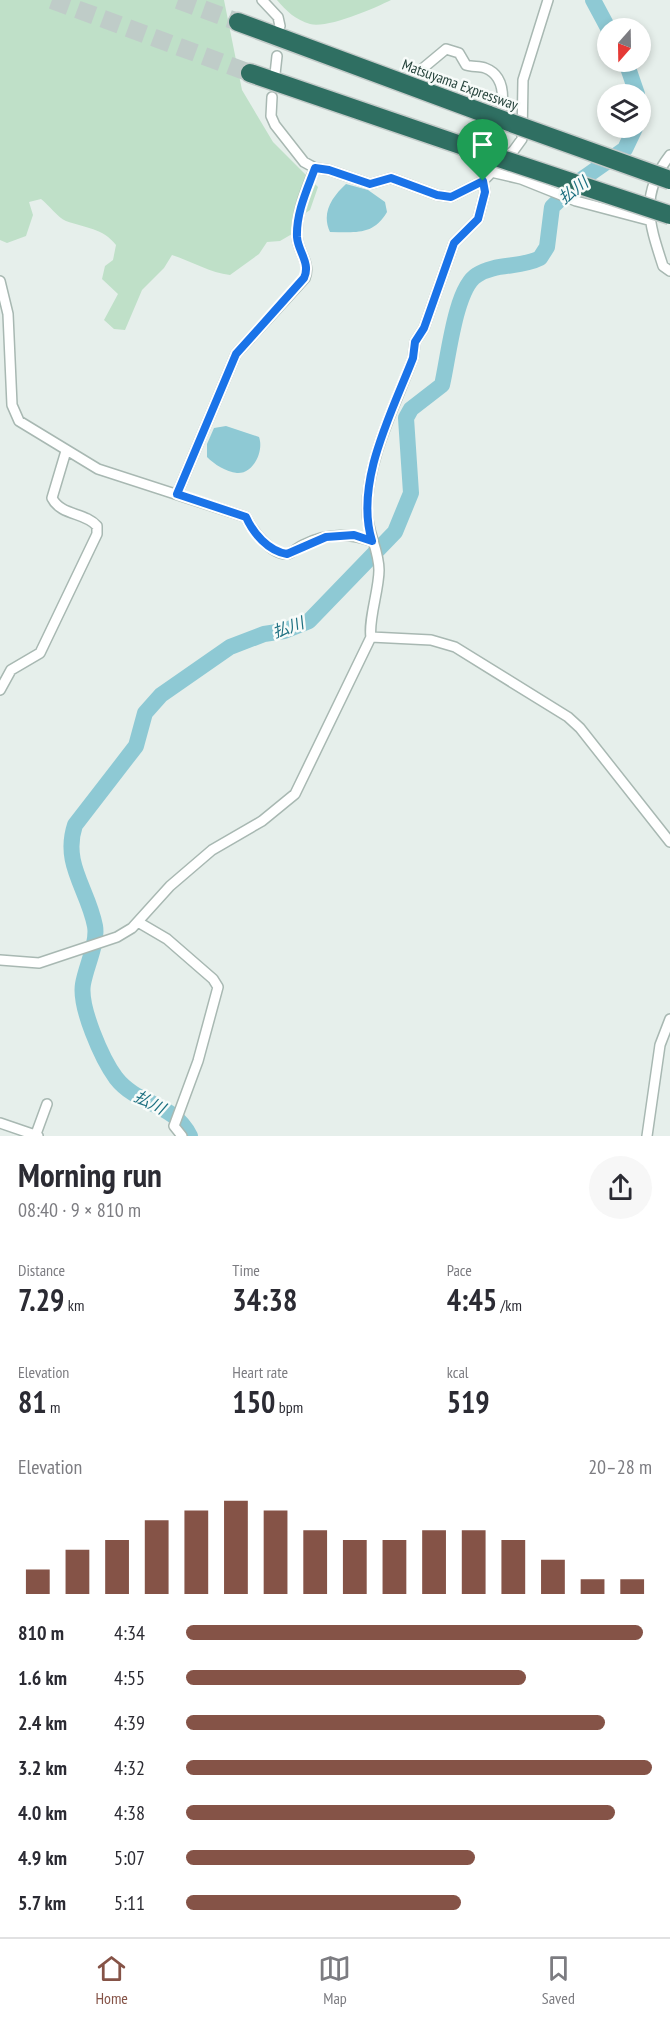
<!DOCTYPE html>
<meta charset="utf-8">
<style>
body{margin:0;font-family:"PT Sans Narrow","Noto Sans JP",sans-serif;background:#f7f7f7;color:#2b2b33;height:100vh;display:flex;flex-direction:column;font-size:22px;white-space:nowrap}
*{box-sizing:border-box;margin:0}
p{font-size:20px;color:#7c7c81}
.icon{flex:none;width:33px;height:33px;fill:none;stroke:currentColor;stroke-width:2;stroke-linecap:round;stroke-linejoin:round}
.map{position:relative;height:1136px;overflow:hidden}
.details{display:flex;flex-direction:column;background:#fff;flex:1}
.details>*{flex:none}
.needle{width:39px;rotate:200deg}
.tools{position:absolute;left:597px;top:18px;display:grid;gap:12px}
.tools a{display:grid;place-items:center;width:54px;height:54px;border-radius:50%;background:#fff;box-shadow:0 3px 9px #0003;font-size:30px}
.pin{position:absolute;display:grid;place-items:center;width:51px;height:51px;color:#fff;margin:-62px -26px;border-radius:50% 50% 50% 0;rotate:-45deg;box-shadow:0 0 6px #0007}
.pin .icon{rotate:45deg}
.round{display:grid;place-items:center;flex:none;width:63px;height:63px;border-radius:32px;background:#f7f7f7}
.head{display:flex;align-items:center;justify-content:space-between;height:102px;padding:0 18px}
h1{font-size:33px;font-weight:700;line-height:45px}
.metrics{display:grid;grid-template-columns:repeat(3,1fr);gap:9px;height:102px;padding:6px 18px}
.metrics div{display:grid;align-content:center}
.metrics b{font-size:30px;font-weight:700}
.metrics small{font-size:16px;font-weight:400}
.metrics p{font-size:16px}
.chart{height:168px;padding:12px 18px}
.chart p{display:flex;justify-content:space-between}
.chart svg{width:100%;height:108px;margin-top:6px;stroke:#855347;stroke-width:6}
ul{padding:0 18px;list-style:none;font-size:20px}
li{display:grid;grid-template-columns:96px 72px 1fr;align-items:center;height:45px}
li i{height:15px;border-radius:8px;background:#855347}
.dock{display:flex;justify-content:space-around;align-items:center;height:84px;border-top:2px solid #e1e1e2;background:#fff;font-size:16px;color:#7c7c81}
.dock a{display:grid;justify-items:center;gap:3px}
.dock .on{color:#855347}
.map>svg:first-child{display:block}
.green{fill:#bfe0c8}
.water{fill:#8ec9d4}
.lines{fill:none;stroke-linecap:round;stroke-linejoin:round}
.river{stroke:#8ec9d4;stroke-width:16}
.motorway-tunnel{stroke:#bfccc8;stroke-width:18;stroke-dasharray:18 9;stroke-linecap:butt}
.minor-casing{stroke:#a8b8b2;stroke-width:12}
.motorway-casing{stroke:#c2cac8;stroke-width:21}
.minor{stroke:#fff;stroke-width:9}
.motorway{stroke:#2f6f62;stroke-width:18}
.motorway-bridge-casing{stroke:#c2cac8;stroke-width:21;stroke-linecap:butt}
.motorway-bridge{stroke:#2f6f62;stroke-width:18}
.route-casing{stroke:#fff;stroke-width:12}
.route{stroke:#1a73e8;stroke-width:8}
.labels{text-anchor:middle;stroke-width:5;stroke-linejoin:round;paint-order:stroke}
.street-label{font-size:15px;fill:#24423a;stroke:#f7fbf9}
.water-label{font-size:16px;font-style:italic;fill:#1c6f80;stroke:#f7fbf9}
</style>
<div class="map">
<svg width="670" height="1136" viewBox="0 0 670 1136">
<rect width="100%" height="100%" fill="#e6efeb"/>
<!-- green -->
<path class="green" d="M 0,0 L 224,0 L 242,90 L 273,142 L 318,187 L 310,210 L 294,221 L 292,234 L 280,241 L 267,242 L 259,254 L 230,275 C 211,273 191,261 172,255 L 164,268 L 142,290 L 125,330 L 114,329 L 104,320 L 118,294 L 102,279 L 105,266 L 113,260 L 116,245 C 103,228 85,228 66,221 C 57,217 49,205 41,199 L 29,202 L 33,215 L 26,236 L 7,243 L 0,240 Z
M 277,0 L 391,0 C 375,8 327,29 310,24 C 296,20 286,11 277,0 Z"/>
<!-- water -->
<path class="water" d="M 346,184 L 368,190 L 385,202 L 387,212 C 373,236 355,232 330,232 C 321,213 332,197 346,184 Z
M 226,426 L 259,437 C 264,450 254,474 237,473 C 226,472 214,464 207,457 L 207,444 L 214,428 Z"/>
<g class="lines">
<!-- river -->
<path class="river" d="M 593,0 L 608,28
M 626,62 L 637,94
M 190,1136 C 173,1102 138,1106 116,1078 C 102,1059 79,1007 83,984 C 86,966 98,943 95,926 C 88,889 62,864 75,825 L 136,746 L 145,713 L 161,695 L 230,647 L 264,634 L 284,631 L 309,621 L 395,532 L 411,493 L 406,418 L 411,409 L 442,385 C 448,361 455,288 477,275 C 495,263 521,268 540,258 L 547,247 L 552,207 L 578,182 L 625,149 L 635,128"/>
<!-- motorway-tunnel -->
<path class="motorway-tunnel" d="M 52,0 L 250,73
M 178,0 L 238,22"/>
<!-- minor casing -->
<g class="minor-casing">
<path id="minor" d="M 262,0 L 278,17 L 280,26
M 422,69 L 446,49 L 459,53 L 466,65 C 472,67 480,66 485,68 C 520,81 493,141 486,165 L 491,172 L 521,179 L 576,201 L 648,220
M 275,74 L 277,56
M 272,97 L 271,116 L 275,125 L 304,162 L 315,168 L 329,170 L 370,184 L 391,178 L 437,195 L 451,197 L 483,181
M 670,155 C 639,195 649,223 663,266 L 670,271
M 0,281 L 8,314 L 12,405 L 19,421 L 98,469 L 246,517 C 251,529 271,555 287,554 C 293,553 298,547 303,545 C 326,533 349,533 372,541
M 177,494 L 236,354 L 305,278 C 311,263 298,252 297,237 C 296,213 306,190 315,168
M 371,637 C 368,621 379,590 379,570 C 379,550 367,531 367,511 C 367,459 395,406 413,358 L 415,342 L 424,328 L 454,243 L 478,219 L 485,192 L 483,181 L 514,150 L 522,139 L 523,80 L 548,0
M 0,690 L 11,670 L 40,653 L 97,534 L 97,526 C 85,512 61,516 52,498 L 66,451
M 138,922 L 167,939 L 213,979 L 218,987 L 198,1061 L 174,1126 L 182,1136
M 0,960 L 39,963 L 117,937 L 132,928 L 170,886 L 212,850 L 262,821 L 295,794 L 371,637 L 431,640 L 455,647 L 568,717 L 580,728 L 670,842
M 0,1123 L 38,1136
M 36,1134 L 47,1104
M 647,1136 L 660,1045 L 670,1019"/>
</g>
<!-- motorway casing -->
<g class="motorway-casing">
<path id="motorway" d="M 238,22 L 489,115
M 250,73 L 478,151"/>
</g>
<!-- minor -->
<use href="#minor" class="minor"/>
<!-- motorway -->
<use href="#motorway" class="motorway"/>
<!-- motorway-bridge casing -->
<g class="motorway-bridge-casing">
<path id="motorway-bridge" d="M 489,115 L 670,180
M 478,151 L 670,215"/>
</g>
<!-- motorway-bridge -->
<use href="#motorway-bridge" class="motorway-bridge"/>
</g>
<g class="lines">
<!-- route casing -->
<g class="route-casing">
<path id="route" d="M 315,168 L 329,170 L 370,184 L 391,178 L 437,195 L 451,197 L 483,181 L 485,192 L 478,219 L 454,243 L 424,328 L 415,342 L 413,358 C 392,412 354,483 372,541 L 354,535 L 326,537 L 287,554 C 268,551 253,533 246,517 L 177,494 L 236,354 L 304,278 C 311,263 298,252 297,237 C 296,213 307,190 315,168 Z"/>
</g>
<!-- route -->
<use href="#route" class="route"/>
</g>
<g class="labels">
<!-- street labels -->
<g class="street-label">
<text transform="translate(460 85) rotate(20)" y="5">Matsuyama Expressway</text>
</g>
<!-- water labels -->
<g class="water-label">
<text transform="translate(573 190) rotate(-38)" y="6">払川</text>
<text transform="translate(288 627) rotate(-20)" y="6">払川</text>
<text transform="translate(150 1102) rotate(27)" y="6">払川</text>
</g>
</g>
</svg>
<div class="tools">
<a><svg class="needle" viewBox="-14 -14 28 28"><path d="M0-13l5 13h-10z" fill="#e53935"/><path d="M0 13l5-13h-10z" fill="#7c7c81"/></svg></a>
<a><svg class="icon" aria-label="layers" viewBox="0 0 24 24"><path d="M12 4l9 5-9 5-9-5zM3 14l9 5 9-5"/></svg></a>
</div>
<div class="pin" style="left:483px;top:181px;background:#1e9e55"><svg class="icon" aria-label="arrive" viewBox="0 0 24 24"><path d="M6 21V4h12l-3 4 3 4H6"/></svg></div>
</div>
<section class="details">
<div class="head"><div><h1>Morning run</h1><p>08:40 · 9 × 810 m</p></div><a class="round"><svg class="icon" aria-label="share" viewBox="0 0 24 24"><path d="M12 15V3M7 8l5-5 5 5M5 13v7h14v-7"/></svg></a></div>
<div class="metrics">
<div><p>Distance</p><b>7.29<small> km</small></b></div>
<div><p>Time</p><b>34:38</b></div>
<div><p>Pace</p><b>4:45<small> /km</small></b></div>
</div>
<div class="metrics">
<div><p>Elevation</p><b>81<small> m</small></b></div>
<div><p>Heart rate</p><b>150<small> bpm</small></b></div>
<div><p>kcal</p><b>519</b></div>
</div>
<div class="chart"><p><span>Elevation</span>20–28 m</p>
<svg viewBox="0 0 160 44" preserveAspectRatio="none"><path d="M5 44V34M15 44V26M25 44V22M35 44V14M45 44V10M55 44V6M65 44V10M75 44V18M85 44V22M95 44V22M105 44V18M115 44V18M125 44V22M135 44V30M145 44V38M155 44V38"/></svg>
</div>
<ul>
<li><b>810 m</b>4:34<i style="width:98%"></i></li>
<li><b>1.6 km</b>4:55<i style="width:73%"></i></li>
<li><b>2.4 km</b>4:39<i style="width:90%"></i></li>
<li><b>3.2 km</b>4:32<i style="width:100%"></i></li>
<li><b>4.0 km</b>4:38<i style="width:92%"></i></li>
<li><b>4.9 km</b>5:07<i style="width:62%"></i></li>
<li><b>5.7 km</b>5:11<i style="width:59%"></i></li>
</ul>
</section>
<nav class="dock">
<a class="on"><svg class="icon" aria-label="home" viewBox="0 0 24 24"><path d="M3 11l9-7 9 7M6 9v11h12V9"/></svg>Home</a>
<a><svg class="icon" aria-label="map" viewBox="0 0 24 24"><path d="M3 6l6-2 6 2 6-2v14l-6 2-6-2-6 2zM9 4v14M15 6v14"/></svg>Map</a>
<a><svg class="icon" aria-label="saved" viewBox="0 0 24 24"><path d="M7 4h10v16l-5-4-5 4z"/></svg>Saved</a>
</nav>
